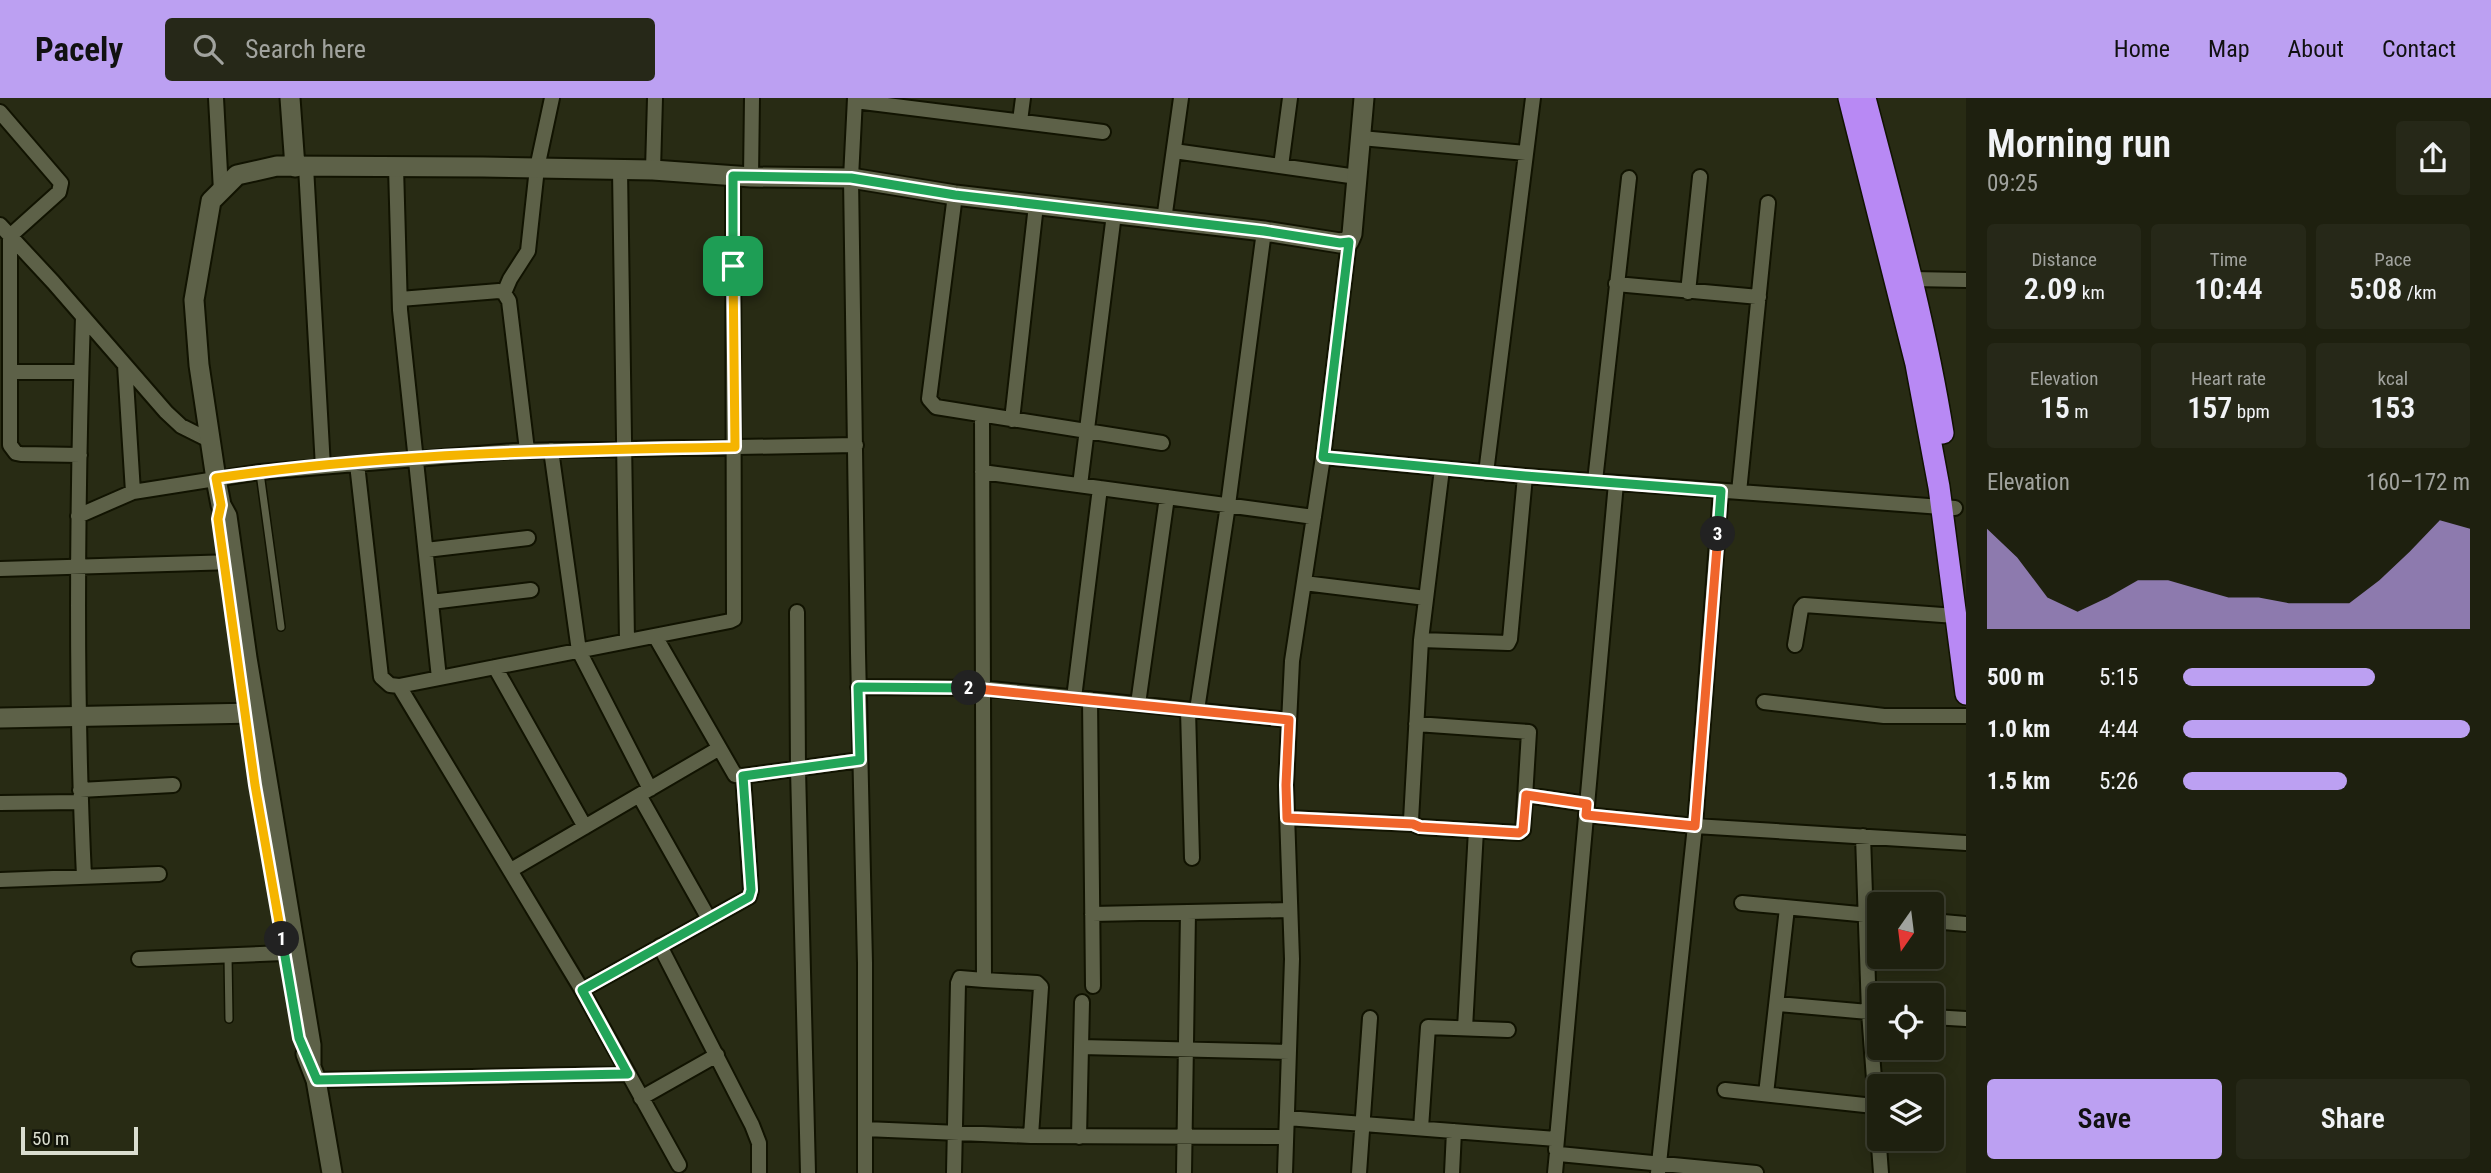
<!DOCTYPE html>
<meta charset="utf-8">
<style>
body{margin:0;font-family:"Roboto Condensed",sans-serif;background:#262818;color:#f1f3f6;height:100vh;display:flex;flex-direction:column;font-size:26px;white-space:nowrap}
*{box-sizing:border-box;margin:0}
p{font-size:23px;color:#a1a39e}
.icon{flex:none;width:38px;height:38px;fill:none;stroke:currentColor;stroke-width:2;stroke-linecap:round;stroke-linejoin:round}
.map{position:relative;flex:1;overflow:hidden}
.sheet{display:flex;flex-direction:column;background:#1e200f;width:525px}
.sheet>*{flex:none}
.needle{width:46px;rotate:194deg}
.buttons{position:absolute;left:1867px;top:794px;display:grid;gap:14px}
.buttons a{display:grid;place-items:center;width:77px;height:77px;border-radius:7px;background:#1e200f;box-shadow:0 4px 18px #0003,0 0 0 2px #3c3e2f;font-size:35px}
.scale{position:absolute;left:21px;bottom:18px;width:117px;box-sizing:border-box;padding-left:7px;border:4px solid #dbded0;border-top:0;font-size:19px;line-height:24px;white-space:nowrap;color:#dbded0;-webkit-text-stroke:5px #111309;paint-order:stroke}
.pin{position:absolute;display:grid;place-items:center;width:60px;height:60px;color:#fff;margin:-30px;border-radius:14px;box-shadow:0 4px 10px #0006}
.km{position:absolute;width:35px;height:35px;margin:-18px;border-radius:50%;background:#222;color:#fff;font-size:19px;line-height:35px;text-align:center}
.round{display:grid;place-items:center;flex:none;width:74px;height:74px;border-radius:7px;background:#262818}
.head{display:flex;align-items:center;justify-content:space-between;height:119px;padding:0 21px}
h1{font-size:38px;font-weight:600;line-height:52px}
.stats{display:grid;grid-template-columns:repeat(3,1fr);gap:10px;height:119px;padding:7px 21px}
.stats div{display:grid;align-content:center;border-radius:7px;background:#262818;text-align:center}
.stats b{font-size:30px;font-weight:600}
.stats small{font-size:19px;font-weight:400}
.stats p{font-size:19px}
.chart{height:196px;padding:14px 21px}
.chart p{display:flex;justify-content:space-between}
.chart svg{width:100%;height:126px;margin-top:7px;fill:#bca0f2;opacity:.7}
.cta{display:flex;gap:14px;margin-top:auto;padding:14px 21px}
.cta a{flex:1;height:80px;border-radius:7px;background:#bca0f2;color:#111;font-size:28px;font-weight:600;line-height:80px;text-align:center}
.cta a+a{background:#262818;color:#f1f3f6}
ul{padding:0 21px;list-style:none;font-size:23px}
li{display:grid;grid-template-columns:112px 84px 1fr;align-items:center;height:52px}
li i{height:18px;border-radius:9px;background:#bca0f2}
header{display:flex;align-items:center;gap:42px;box-sizing:border-box;height:98px;padding:0 35px;background:#bca0f2;color:#111}
header strong{font-size:33px}
nav{display:flex;gap:38px;margin-inline-start:auto;font-size:24px}
.search{width:490px;height:63px;background:#262818;display:flex;align-items:center;gap:18px;box-sizing:border-box;padding:0 24px;border-radius:7px;color:#a1a39e;font-size:26px}
main{display:flex;flex:1;min-height:0}
.map>svg:first-child{display:block}
.lines{fill:none;stroke-linecap:round;stroke-linejoin:round}
.lane-casing{stroke:#111301;stroke-width:10}
.street-casing{stroke:#111301;stroke-width:18}
.secondary-casing{stroke:#111301;stroke-width:23}
.highway-casing{stroke:#111301;stroke-width:24}
.lane{stroke:#5d6148;stroke-width:7}
.street{stroke:#5d6148;stroke-width:14}
.secondary{stroke:#5d6148;stroke-width:19}
.highway{stroke:#b889f4;stroke-width:21}
.split-1-casing{stroke:#fff;stroke-width:14}
.split-2-casing{stroke:#fff;stroke-width:14}
.split-3-casing{stroke:#fff;stroke-width:14}
.split-4-casing{stroke:#fff;stroke-width:14}
.split-1{stroke:#f5b400;stroke-width:9}
.split-2{stroke:#22a559;stroke-width:9}
.split-3{stroke:#f0652b;stroke-width:9}
.split-4{stroke:#22a559;stroke-width:9}
</style>
<header>
<strong>Pacely</strong>
<div class="search"><svg class="icon" aria-label="search" viewBox="0 0 24 24"><circle cx="10" cy="10" r="6"/><path d="M15 15l6 6"/></svg>Search here</div>
<nav><a>Home</a><a>Map</a><a>About</a><a>Contact</a></nav>
</header>
<main>
<div class="map">
<svg width="1966" height="1075" viewBox="0 0 1966 1075">
<rect width="100%" height="100%" fill="#282b14"/>
<g class="lines">
<!-- lane casing -->
<g class="lane-casing">
<path id="lane" d="M 260,375 L 281,529
M 228,858 L 229,921"/>
</g>
<!-- street casing -->
<g class="street-casing">
<path id="street" d="M 216,0 L 221,93
M 855,0 L 851,80 L 858,555 L 865,865 L 865,1075
M 855,3 L 1103,34
M 0,14 L 61,85 L 59,94 L 10,138 L 10,347 L 16,355 L 21,356 L 80,357
M 1020,23 L 1023,0
M 1361,40 L 1526,55
M 1174,53 L 1357,79
M 1281,68 L 1290,0
M 306,69 L 323,369
M 396,69 L 400,212 L 439,580
M 620,72 L 627,543
M 653,72 L 655,0
M 751,79 L 752,0
M 955,97 L 929,301 L 936,309 L 1162,345
M 1164,122 L 1181,0
M 0,127 L 53,184 L 166,314 L 181,328 L 211,343
M 1349,143 L 1323,359 L 1525,378 L 1955,410
M 1912,181 L 1966,182
M 1616,186 L 1759,199
M 1688,194 L 1700,79
M 504,195 L 510,181 L 528,153 L 537,70 L 552,0
M 400,201 L 499,193 L 504,195 L 509,203 L 527,352
M 83,219 C 77,405 75,592 84,778
M 125,267 L 133,394
M 10,274 L 81,274
M 1012,322 L 1036,107
M 551,352 L 579,553 L 650,691
M 357,366 L 381,579 L 390,587 L 399,588 L 730,523 L 734,521 L 733,78
M 982,374 L 1314,419
M 1486,375 L 1533,0
M 1595,383 L 1629,80
M 1616,385 L 1556,1052 L 1559,1056 L 1756,1075
M 1080,387 L 1114,116
M 1739,394 L 1768,105
M 78,418 L 133,394 L 260,374 L 514,353 L 856,347
M 426,452 L 528,440
M 0,471 L 234,464
M 1304,485 L 1426,500
M 431,504 L 531,492
M 797,514 L 798,671 L 808,1075
M 655,538 L 735,677 L 743,678 L 860,662
M 1421,542 L 1508,545 L 1510,541 L 1525,378
M 1795,547 L 1801,511 L 1804,507 L 1956,518
M 495,569 L 585,729
M 399,588 L 582,892 L 679,1067
M 858,589 L 981,590 L 1289,622
M 1074,600 L 1100,390
M 1090,601 L 1093,888
M 1764,604 L 1884,618 L 1966,618
M 1138,606 L 1167,399
M 1188,612 L 1192,760
M 1197,612 L 1228,407 L 1264,133
M 1416,626 L 1529,634 L 1523,732 L 1519,735 L 1420,729 L 1413,726 L 1411,722 L 1421,542 L 1442,371
M 80,692 L 173,687
M 639,697 L 709,821
M 1526,697 L 1587,706
M 0,705 L 80,704
M 1586,717 L 1695,728 L 1966,745
M 1287,720 L 1413,726
M 1863,738 L 1869,914 L 1881,1075
M 511,772 L 718,651
M 0,782 L 159,776
M 1742,805 L 1880,818
M 1092,816 L 1290,812
M 1932,823 L 1966,826
M 660,848 L 752,1027 L 759,1045 L 759,1075
M 139,861 L 284,855
M 984,882 L 1037,885 L 1041,889 L 1031,1038
M 582,892 L 749,799 L 751,792 L 743,678
M 1777,906 L 1880,915
M 1932,919 L 1966,921
M 1465,930 L 1476,732
M 1081,949 L 1289,954
M 316,982 L 628,976
M 1725,992 L 1874,1008
M 1766,996 L 1787,810
M 641,1000 L 717,957
M 1287,1020 L 1556,1041
M 1421,1030 L 1428,929 L 1508,932
M 865,1031 L 1031,1038 L 1286,1039
M 1079,1039 L 1082,904
M 954,1075 L 958,885 L 960,880 L 984,882 L 982,317
M 1184,1075 L 1188,814
M 1285,1075 L 1292,861 L 1286,687 L 1292,563 L 1323,359
M 1359,1075 L 1370,920
M 1452,1075 L 1454,1033
M 1555,1075 L 1557,1054
M 1658,1075 L 1695,728 L 1721,393"/>
</g>
<!-- secondary casing -->
<g class="secondary-casing">
<path id="secondary" d="M 290,0 L 295,69
M 0,620 L 256,615
M 306,956 L 316,982 L 332,1075
M 311,966 L 311,947 L 247,560 L 227,418 L 221,407 L 216,381 L 199,267 L 194,202 L 211,103 L 237,77 L 277,68 L 483,69 L 653,72 L 751,79 L 851,80 L 955,97 L 1264,133 L 1340,145 L 1349,143 L 1352,136 L 1364,0"/>
</g>
<!-- highway casing -->
<g class="highway-casing">
<path id="highway" d="M 1849,0 L 1916,266 L 1939,389 L 1966,596
M 1865,0 C 1894,111 1925,222 1943,335"/>
</g>
<!-- lane -->
<use href="#lane" class="lane"/>
<!-- street -->
<use href="#street" class="street"/>
<!-- secondary -->
<use href="#secondary" class="secondary"/>
<!-- highway -->
<use href="#highway" class="highway"/>
</g>
<g class="lines">
<!-- split-1 casing -->
<g class="split-1-casing">
<path id="split-1" d="M 282,841 L 255,687 L 218,421 L 221,407 L 216,380 C 388,355 562,352 735,349 L 733,168"/>
</g>
<!-- split-2 casing -->
<g class="split-2-casing">
<path id="split-2" d="M 282,841 L 299,940 L 317,982 L 628,976 L 582,892 L 749,799 L 751,792 L 743,678 L 860,662 L 858,589 L 969,590"/>
</g>
<!-- split-3 casing -->
<g class="split-3-casing">
<path id="split-3" d="M 969,590 L 1289,622 L 1286,687 L 1287,720 L 1413,726 L 1420,729 L 1519,735 L 1523,732 L 1526,697 L 1587,706 L 1586,717 L 1695,728 L 1718,436"/>
</g>
<!-- split-4 casing -->
<g class="split-4-casing">
<path id="split-4" d="M 733,168 L 733,78 L 851,80 L 955,97 L 1264,133 L 1340,145 L 1349,144 L 1323,359 L 1525,378 L 1721,393 L 1718,436"/>
</g>
<!-- split-1 -->
<use href="#split-1" class="split-1"/>
<!-- split-2 -->
<use href="#split-2" class="split-2"/>
<!-- split-3 -->
<use href="#split-3" class="split-3"/>
<!-- split-4 -->
<use href="#split-4" class="split-4"/>
</g>
</svg>
<div class="buttons">
<a><svg class="needle" viewBox="-14 -14 28 28"><path d="M0-13l5 13h-10z" fill="#e53935"/><path d="M0 13l5-13h-10z" fill="#a1a39e"/></svg></a>
<a><svg class="icon" aria-label="locate" viewBox="0 0 24 24"><circle cx="12" cy="12" r="6"/><path d="M12 2v4M12 18v4M2 12h4M18 12h4"/></svg></a>
<a><svg class="icon" aria-label="layers" viewBox="0 0 24 24"><path d="M12 4l9 5-9 5-9-5zM3 14l9 5 9-5"/></svg></a>
</div>
<div class="scale">50 m</div>
<div class="pin" style="left:733px;top:168px;background:#1e9e55"><svg class="icon" aria-label="arrive" viewBox="0 0 24 24"><path d="M6 21V4h12l-3 4 3 4H6"/></svg></div>
<b class="km" style="left:282px;top:841px">1</b>
<b class="km" style="left:969px;top:590px">2</b>
<b class="km" style="left:1718px;top:436px">3</b>
</div>
<section class="sheet">
<div class="head"><div><h1>Morning run</h1><p>09:25</p></div><a class="round"><svg class="icon" aria-label="share" viewBox="0 0 24 24"><path d="M12 15V3M7 8l5-5 5 5M5 13v7h14v-7"/></svg></a></div>
<div class="stats">
<div><p>Distance</p><b>2.09<small> km</small></b></div>
<div><p>Time</p><b>10:44</b></div>
<div><p>Pace</p><b>5:08<small> /km</small></b></div>
</div>
<div class="stats">
<div><p>Elevation</p><b>15<small> m</small></b></div>
<div><p>Heart rate</p><b>157<small> bpm</small></b></div>
<div><p>kcal</p><b>153</b></div>
</div>
<div class="chart"><p><span>Elevation</span>160–172 m</p>
<svg viewBox="0 0 160 44" preserveAspectRatio="none"><path d="M0 44V9L10 19L20 33L30 38L40 33L50 27L60 27L70 30L80 33L90 33L100 35L110 35L120 35L130 27L140 17L150 6L160 9V44z"/></svg>
</div>
<ul>
<li><b>500 m</b>5:15<i style="width:67%"></i></li>
<li><b>1.0 km</b>4:44<i style="width:100%"></i></li>
<li><b>1.5 km</b>5:26<i style="width:57%"></i></li>
</ul>
<div class="cta"><a>Save</a><a>Share</a></div>
</section>
</main>
